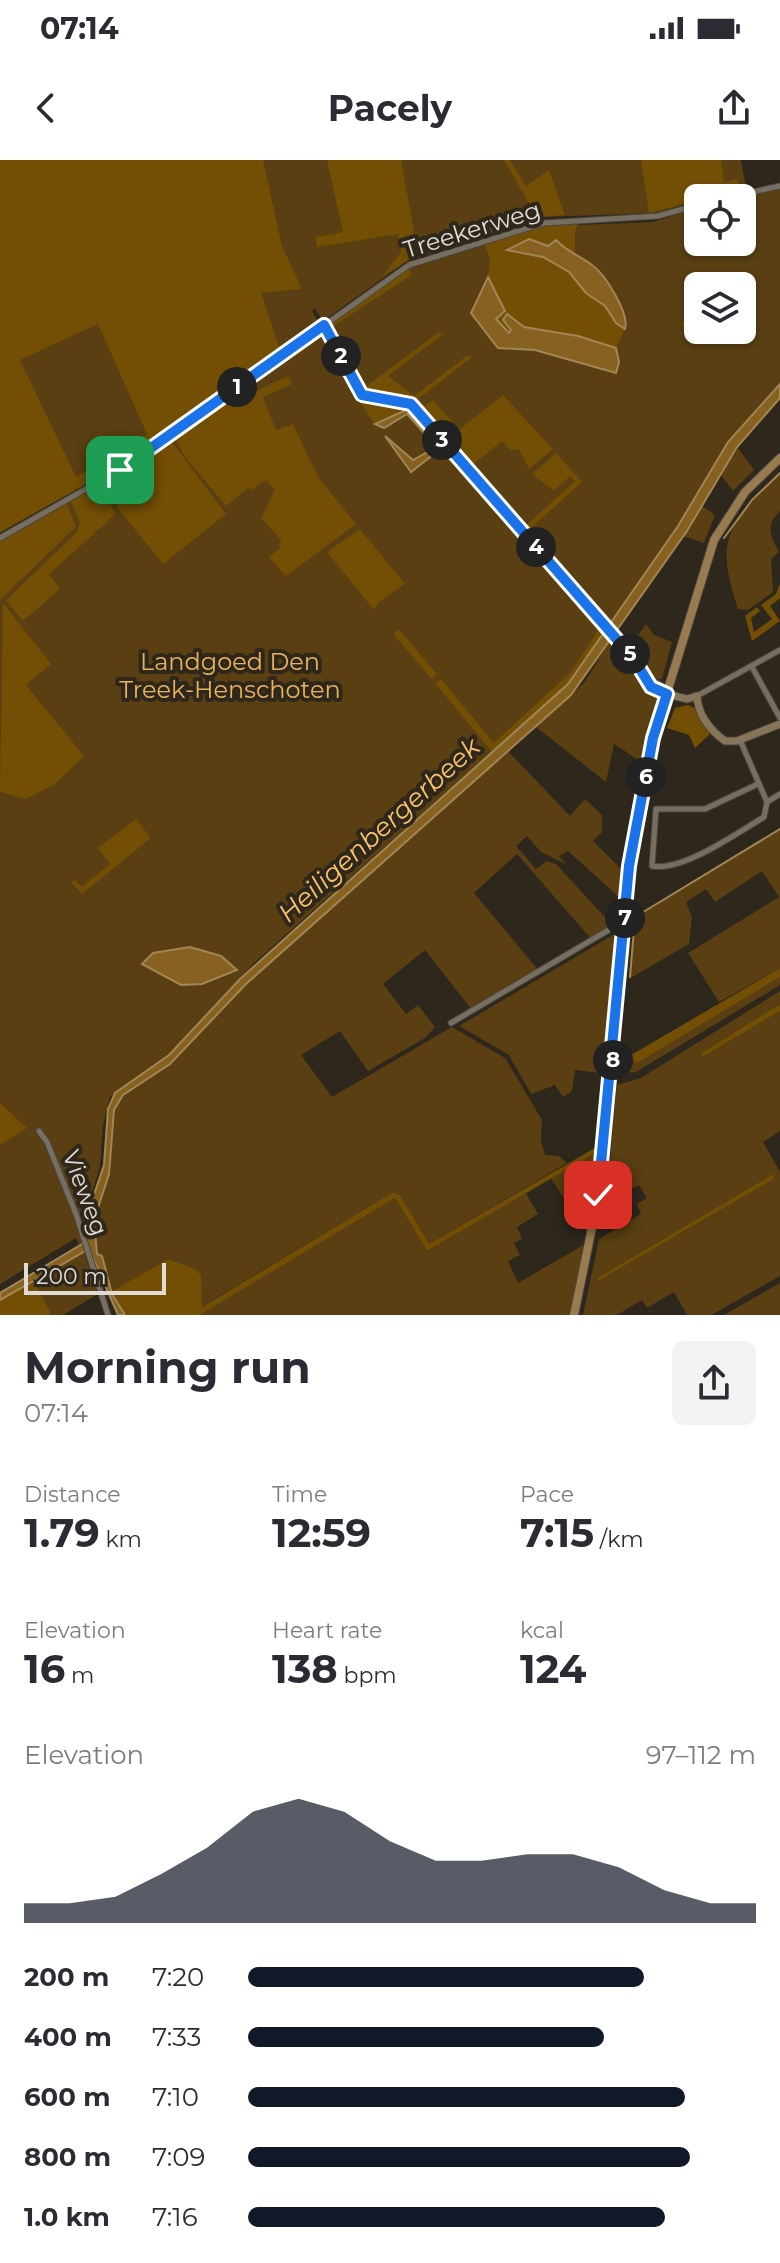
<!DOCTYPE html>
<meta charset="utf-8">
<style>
body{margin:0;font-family:Montserrat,sans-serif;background:#f2f2f3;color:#2b2b33;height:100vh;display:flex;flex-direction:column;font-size:30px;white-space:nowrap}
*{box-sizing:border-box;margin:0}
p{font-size:26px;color:#7c7c81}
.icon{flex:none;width:44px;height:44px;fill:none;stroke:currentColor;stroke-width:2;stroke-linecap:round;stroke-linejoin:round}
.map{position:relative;height:1155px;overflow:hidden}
.side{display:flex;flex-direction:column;background:#fff;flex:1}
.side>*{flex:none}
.fabs{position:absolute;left:684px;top:24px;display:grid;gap:16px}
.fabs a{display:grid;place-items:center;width:72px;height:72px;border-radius:12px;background:#fff;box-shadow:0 2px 6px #0004;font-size:40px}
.scale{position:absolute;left:24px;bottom:20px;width:142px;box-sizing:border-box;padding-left:8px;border:4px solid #e0dbd4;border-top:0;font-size:22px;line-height:28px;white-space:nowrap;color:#e0dbd4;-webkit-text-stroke:6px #2e271c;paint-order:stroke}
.pin{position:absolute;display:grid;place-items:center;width:68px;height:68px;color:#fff;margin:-34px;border-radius:16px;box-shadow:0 4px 12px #0006}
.km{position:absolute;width:40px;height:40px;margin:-20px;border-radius:50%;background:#222;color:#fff;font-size:22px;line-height:40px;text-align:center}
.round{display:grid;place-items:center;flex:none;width:84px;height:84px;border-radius:12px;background:#f2f2f3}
.overview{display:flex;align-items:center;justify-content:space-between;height:136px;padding:0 24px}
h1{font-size:44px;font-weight:700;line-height:60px}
.metrics{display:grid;grid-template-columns:repeat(3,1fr);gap:12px;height:136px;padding:8px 24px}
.metrics div{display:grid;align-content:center}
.metrics b{font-size:40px;font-weight:700}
.metrics small{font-size:22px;font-weight:400}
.metrics p{font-size:22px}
.chart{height:224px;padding:16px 24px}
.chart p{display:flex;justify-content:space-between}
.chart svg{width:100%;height:144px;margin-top:8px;fill:#111827;opacity:.7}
ul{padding:0 24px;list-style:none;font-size:26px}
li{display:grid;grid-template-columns:128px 96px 1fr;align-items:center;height:60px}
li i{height:20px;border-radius:10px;background:#111827}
.status{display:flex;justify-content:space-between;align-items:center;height:56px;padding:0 40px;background:#fff;direction:ltr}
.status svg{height:22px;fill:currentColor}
header{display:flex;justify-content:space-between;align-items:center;height:104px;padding:0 24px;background:#fff;font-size:36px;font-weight:700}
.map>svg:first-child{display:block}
.green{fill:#593f11;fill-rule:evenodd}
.forest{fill:#734f05;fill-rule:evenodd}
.water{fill:#866120;stroke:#a18656;stroke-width:2}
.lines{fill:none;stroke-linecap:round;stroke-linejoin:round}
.stream{stroke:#a18656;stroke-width:2}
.street-casing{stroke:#4b453c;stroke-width:7}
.secondary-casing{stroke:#4b453c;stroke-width:9}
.primary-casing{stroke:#4b453c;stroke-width:10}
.street{stroke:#766e61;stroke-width:5}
.secondary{stroke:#877559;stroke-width:7}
.primary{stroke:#987c50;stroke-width:8}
.route-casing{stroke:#fff;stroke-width:16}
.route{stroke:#1a73e8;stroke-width:10}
.labels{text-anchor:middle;stroke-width:8;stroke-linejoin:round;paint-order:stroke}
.street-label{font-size:24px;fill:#e0dbd4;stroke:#2e271c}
.park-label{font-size:24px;fill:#eab35b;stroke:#2e271c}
.water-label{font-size:26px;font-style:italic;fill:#fbc36b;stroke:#2e271c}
</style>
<div class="status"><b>07:14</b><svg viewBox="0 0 49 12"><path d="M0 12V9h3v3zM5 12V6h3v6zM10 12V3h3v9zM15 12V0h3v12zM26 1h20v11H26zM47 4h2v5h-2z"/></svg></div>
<header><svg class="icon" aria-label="back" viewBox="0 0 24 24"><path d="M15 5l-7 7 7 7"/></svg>Pacely<svg class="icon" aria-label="share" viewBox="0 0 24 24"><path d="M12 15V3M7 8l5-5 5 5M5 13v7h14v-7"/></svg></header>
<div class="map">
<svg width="780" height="1155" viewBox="0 0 780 1155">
<rect width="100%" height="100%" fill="#2e271c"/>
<!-- green -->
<path class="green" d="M 0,0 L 741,0 L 746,27 L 657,53 L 541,57 L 407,101 L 323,161 L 315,148 L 312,151 L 319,164 L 143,291 L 0,373 Z
M 780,29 L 780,224 C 736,265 710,313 679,363 C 657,399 632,432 609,466 L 419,251 C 399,235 380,235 361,230 L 330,168 L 411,107 L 445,97 L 444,94 L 552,66 L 654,62 L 698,47 L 698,82 L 742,82 L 742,38 L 728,38 ZM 698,126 L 742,126 L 742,170 L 698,170 Z
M 321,168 L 357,240 L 405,245 L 439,290 L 443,287 L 526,381 L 599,471 L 559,532 L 254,803 L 169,895 L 110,937 L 103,966 L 100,1006 L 84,1061 L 87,1080 L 79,1085 L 76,1078 L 0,1124 L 0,381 L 139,303 Z
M 738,288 L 754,310 L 733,331 L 720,314 Z
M 780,314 L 780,351 C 765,366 770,375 779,392 L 771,399 L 773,432 L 748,450 L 738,449 C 714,379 728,363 780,314 Z
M 701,345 L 715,355 L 704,383 L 683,376 Z
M 646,464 L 654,475 L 672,482 L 662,519 L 656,519 L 629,489 Z
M 612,477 L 644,525 L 657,537 L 643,603 L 614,584 L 606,622 L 536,567 L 585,522 Z
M 508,591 L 570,656 L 585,639 L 602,655 L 602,672 L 593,681 L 624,712 L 621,739 L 568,691 L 559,696 L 566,704 L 541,692 L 527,676 L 516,686 L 536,709 L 547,701 L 556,704 L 615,768 L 592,780 L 517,694 L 474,733 L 539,811 L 472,850 L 425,790 L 383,824 L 406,854 L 418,845 L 435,867 L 425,878 L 368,911 L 340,871 L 301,895 L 332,937 L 452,867 L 505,898 L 542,960 L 541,982 L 545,995 L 559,996 L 567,1003 L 429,1084 L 400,1035 L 393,1032 L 201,1147 L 193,1108 L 168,1099 L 112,1131 L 101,1097 L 97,1094 L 94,1060 L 109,1014 L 114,950 L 123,935 L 170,904 L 246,824 Z
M 780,670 L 780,808 L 719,842 L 688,793 L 779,737 L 762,711 L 715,742 L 706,729 L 686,742 L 692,757 L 689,784 L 629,819 L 634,758 Z
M 618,772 L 607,914 L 575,910 L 572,931 L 563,937 L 555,925 L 531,934 L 509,895 L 459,866 Z
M 780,817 L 780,825 L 636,912 L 614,914 L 615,905 L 631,895 L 636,904 Z
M 780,831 L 780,844 L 701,893 L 702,896 L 780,851 L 780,971 L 763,982 L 780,1012 L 780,1116 L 711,1155 L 687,1155 L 674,1132 L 647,1148 L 642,1140 L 617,1155 L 583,1155 L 599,1079 L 641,1054 L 637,1044 L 647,1038 L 639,1025 L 606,1044 L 617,925 L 641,918 ZM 775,1013 L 774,1019 L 599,1120 L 597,1118 Z
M 600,990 L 595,1030 L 565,1040 L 551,1018 Z
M 526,1033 L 538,1054 L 517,1067 L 522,1079 L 514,1083 L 520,1095 L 508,1101 L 518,1123 L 585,1084 L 570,1155 L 200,1155 L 395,1038 L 427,1091 Z
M 84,1092 L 98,1134 L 63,1155 L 52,1155 L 34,1120 Z
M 780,1123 L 780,1155 L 724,1155 Z"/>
<!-- forest -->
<path class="forest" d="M 0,0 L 263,0 L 282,86 L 302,129 L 261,133 L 280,190 L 128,301 L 0,372 ZM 98,164 L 147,274 L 76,317 L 20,200 Z
M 327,0 L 401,0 L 418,94 L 382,117 L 401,92 L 398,74 L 317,87 L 316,77 L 343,72 Z
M 504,0 L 510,0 L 526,26 L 549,10 L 565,55 L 537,57 Z
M 641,0 L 721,0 L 724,22 L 738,19 L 740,29 L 649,53 Z
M 579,61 L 575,72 L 575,97 L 556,81 L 549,86 L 523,81 L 508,89 L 543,97 L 569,112 L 586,133 L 605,146 L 615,163 L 625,169 L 616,188 L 578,176 L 524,167 L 507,155 L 503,160 L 511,170 L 509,174 L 495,159 L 505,150 L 488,117 L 490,99 L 484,82 L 541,63 Z
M 408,107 L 412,115 L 330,168 L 328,164 Z
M 698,149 L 698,170 L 734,170 L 717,184 L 710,175 L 691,176 L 681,163 Z
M 439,172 L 442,175 L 388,216 L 414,236 L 468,195 L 471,198 L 413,243 L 361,230 Z
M 288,216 L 292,224 L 263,237 L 276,270 L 293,264 L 318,317 L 356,364 L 286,416 L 269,397 L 280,388 L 281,380 L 261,358 L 275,330 L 266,320 L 251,330 L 248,328 L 226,346 L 185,297 L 173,275 L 230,234 L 237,240 Z
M 355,234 L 363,239 L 406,247 L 375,264 Z
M 503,235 L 553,289 L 529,309 L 519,289 L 511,291 L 502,281 L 470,307 L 420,249 L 433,240 L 459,270 Z
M 169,278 L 226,354 L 163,404 L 120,351 L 105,322 Z
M 556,293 L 582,322 L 527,372 L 523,368 L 575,321 L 570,316 L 554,331 L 532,314 Z
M 99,325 L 116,354 L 49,414 L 60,429 L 23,461 L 6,440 L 76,373 L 80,363 L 71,341 Z
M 67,343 L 76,367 L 0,440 L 0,379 Z
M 360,369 L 405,424 L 378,443 L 374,450 L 327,392 Z
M 542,403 L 606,471 L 568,524 L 493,593 L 435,523 L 441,519 L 494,583 L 570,513 L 598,471 Z
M 780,423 L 780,438 L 770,446 L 780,461 L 752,481 L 745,456 L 757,447 L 760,451 L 751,458 L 754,472 L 772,459 L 761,445 L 776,434 Z
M 3,443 L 51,504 L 26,525 L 84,596 L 55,624 L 26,639 L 0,632 Z
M 399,469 L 437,514 L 432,519 L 393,474 Z
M 688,545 L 695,548 L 710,574 L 695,588 L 689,575 L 667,568 L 675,548 Z
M 136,659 L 151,678 L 82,734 L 71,722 L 75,720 L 82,727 L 110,704 L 98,688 Z
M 780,808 L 780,817 L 636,904 L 631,895 Z
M 780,844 L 780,851 L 702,897 L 701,893 Z
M 0,943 L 27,968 L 0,985 Z
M 600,985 L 600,990 L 427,1091 L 395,1038 L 200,1155 L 125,1155 L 112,1131 L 168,1099 L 193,1108 L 201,1115 L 202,1147 L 393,1032 L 400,1035 L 429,1084 Z
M 775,1013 L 774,1019 L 598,1121 L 597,1118 Z
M 34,1120 L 52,1155 L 0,1155 L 0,1140 Z"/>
<!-- water -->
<path class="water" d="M 529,79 L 548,86 L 556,80 C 567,92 580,96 592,105 C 605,114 630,154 625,169 L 616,163 L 605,146 L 586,133 L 569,112 L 543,97 L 507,90 Z
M 488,117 L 505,151 L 496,159 L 509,173 L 511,170 L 503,160 L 507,154 L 524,167 L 578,176 L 616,188 L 619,202 L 616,213 L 535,190 L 498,188 L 471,153 Z
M 780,224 L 780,238 L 737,287 L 687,371 L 571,535 L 246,824 L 170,904 L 123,935 L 114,950 L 109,1014 L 94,1060 L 97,1094 L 102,1096 L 112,1134 L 125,1155 L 118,1155 L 89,1089 L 0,1140 L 0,1133 L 87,1081 L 86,1058 L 104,1005 L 108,949 L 115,933 L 169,895 L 240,819 L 568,524 L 678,366 L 728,282 Z
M 410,248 L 443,287 L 411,312 L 385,276 L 413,300 L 431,290 L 433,283 L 407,254 L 384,268 L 375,264 Z
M 190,787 L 221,796 L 237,810 L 202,824 L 181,825 L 142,804 L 153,793 Z"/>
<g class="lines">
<!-- stream -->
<path class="stream" d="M 724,378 L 752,340 L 780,313
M 630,817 L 635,757 L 780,669"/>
<!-- street casing -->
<g class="street-casing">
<path id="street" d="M 725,38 L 780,26
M 324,165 L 362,235 L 411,244 L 634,499 L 648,524 L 666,534
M 0,378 L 128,305 L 409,105 L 544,63 L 658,56 L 698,45
M 752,507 L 780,558
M 646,517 L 668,529
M 697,536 L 780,490
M 740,580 L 767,642
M 758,624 L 705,649 L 656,649 L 652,706 C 682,712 737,673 764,657 L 767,642 L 780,634
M 451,863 L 617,765 L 624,765
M 39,971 L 47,982 L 76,1054 L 108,1155"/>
</g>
<!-- secondary casing -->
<g class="secondary-casing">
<path id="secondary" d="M 667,534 L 687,539 L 697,536
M 697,536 C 698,555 710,570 725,581 L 737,581 L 780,564"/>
</g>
<!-- primary casing -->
<g class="primary-casing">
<path id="primary" d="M 574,1155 L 595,1053 L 614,889 L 629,706 L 653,578 L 714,380 L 745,332 L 780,298"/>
</g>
<!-- street -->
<use href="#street" class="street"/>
<!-- secondary -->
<use href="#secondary" class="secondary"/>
<!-- primary -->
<use href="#primary" class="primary"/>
</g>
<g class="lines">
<!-- route casing -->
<g class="route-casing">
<path id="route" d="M 120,310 L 324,165 L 362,235 L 411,244 L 634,499 L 651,527 L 667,534 L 653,578 L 629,706 L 598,1035"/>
</g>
<!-- route -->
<use href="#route" class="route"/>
</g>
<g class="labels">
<!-- street labels -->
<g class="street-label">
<text transform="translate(472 70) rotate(-17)" y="8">Treekerweg</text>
<text transform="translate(85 1033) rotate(70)" y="8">Vieweg</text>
</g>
<!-- park labels -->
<g class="park-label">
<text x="230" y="510">Landgoed Den<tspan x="230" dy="28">Treek-Henschoten</tspan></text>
</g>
<!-- water labels -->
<g class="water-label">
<text transform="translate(379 670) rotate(-42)" y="9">Heiligenbergerbeek</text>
</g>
</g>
</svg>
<div class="fabs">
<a><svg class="icon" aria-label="locate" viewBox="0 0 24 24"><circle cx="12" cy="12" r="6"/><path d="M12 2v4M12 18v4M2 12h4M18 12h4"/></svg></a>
<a><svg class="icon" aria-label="layers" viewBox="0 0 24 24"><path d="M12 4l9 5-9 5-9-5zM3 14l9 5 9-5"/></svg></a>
</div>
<div class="scale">200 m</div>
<div class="pin" style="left:120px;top:310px;background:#1e9e55"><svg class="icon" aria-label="arrive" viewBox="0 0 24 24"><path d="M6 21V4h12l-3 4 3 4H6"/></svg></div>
<div class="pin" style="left:598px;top:1035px;background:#d93025"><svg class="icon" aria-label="check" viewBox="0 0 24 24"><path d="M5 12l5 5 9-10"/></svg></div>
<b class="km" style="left:237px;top:227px">1</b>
<b class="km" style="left:341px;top:196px">2</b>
<b class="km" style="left:442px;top:280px">3</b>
<b class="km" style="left:536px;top:387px">4</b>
<b class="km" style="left:630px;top:494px">5</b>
<b class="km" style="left:646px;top:617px">6</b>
<b class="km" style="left:625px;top:758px">7</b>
<b class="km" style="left:613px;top:900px">8</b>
</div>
<section class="side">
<div class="overview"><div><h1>Morning run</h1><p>07:14</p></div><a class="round"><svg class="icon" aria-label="share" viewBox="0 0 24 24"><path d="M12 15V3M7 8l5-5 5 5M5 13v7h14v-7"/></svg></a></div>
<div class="metrics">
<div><p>Distance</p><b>1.79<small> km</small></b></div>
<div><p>Time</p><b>12:59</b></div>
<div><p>Pace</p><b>7:15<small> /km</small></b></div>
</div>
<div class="metrics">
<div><p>Elevation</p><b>16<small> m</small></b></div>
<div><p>Heart rate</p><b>138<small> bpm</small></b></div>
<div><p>kcal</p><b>124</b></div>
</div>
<div class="chart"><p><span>Elevation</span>97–112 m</p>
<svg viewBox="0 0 160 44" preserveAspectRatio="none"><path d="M0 44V38L10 38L20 36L30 29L40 21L50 10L60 6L70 10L80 19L90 25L100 25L110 23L120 23L130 27L140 34L150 38L160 38V44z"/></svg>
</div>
<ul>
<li><b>200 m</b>7:20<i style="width:78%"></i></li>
<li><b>400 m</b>7:33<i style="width:70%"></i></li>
<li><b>600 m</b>7:10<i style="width:86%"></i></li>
<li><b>800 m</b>7:09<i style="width:87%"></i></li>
<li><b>1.0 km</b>7:16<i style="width:82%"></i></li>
</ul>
</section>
